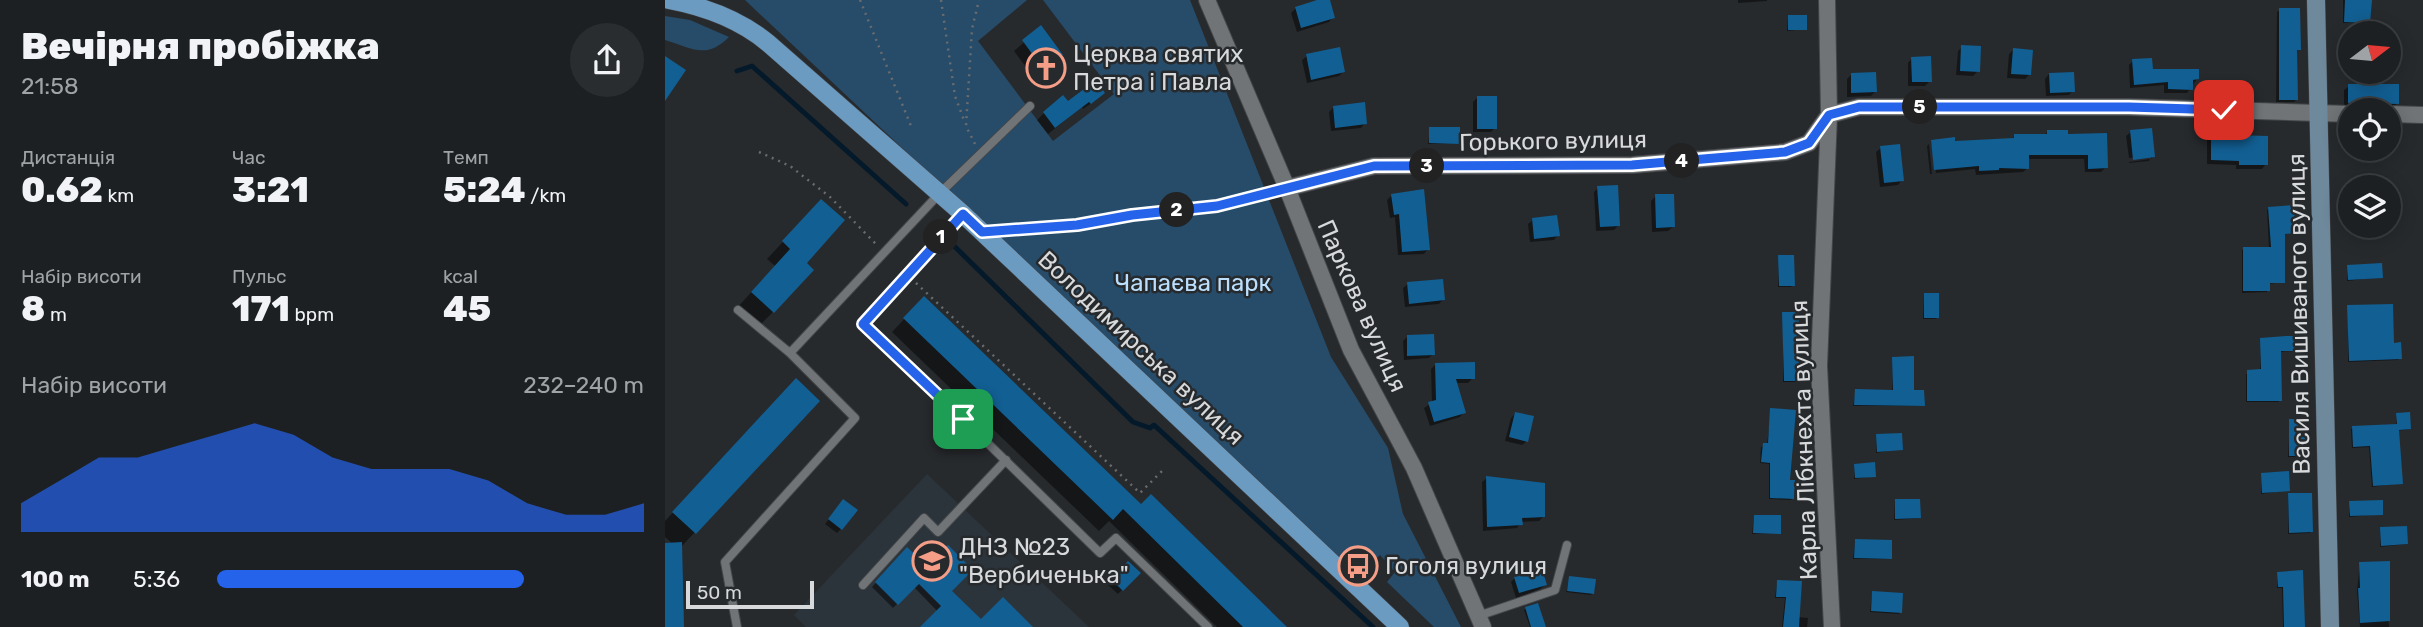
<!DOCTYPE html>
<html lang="uk">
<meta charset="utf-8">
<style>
body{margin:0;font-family:Rubik,sans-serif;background:#2a2d2f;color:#f1f3f6;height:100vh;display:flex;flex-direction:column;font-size:26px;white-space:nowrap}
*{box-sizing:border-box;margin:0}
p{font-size:23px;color:#a0a3a5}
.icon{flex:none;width:38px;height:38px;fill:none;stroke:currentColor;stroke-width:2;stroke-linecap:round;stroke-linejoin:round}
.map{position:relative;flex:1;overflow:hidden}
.details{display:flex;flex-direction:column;background:#1d2022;width:665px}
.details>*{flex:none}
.needle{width:46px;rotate:74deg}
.controls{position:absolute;left:1673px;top:21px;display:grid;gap:14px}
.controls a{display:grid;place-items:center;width:63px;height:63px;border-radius:50%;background:#1d2022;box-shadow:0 4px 18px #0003,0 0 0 2px #3b3e40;font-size:35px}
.scale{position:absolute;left:21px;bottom:18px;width:128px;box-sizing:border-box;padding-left:7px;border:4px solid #d7d9db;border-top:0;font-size:19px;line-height:24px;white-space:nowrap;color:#d7d9db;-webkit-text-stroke:5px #272a2d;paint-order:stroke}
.pin{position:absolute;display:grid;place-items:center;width:60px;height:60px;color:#fff;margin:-30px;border-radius:14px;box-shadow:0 4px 10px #0006}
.km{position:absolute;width:35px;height:35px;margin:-18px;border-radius:50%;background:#222;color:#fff;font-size:19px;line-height:35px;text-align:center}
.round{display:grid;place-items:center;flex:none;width:74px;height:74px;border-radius:37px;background:#2a2d2f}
.head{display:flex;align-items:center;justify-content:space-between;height:119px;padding:0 21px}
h1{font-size:38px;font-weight:800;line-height:52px}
.stats{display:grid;grid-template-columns:repeat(3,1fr);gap:10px;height:119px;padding:7px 21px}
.stats div{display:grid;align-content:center}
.stats b{font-size:35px;font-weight:800}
.stats small{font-size:19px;font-weight:400}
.stats p{font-size:19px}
.chart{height:196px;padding:14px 21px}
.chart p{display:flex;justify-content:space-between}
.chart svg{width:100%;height:126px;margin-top:7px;fill:#2563eb;opacity:.7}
ul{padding:0 21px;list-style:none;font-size:23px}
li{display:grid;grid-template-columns:112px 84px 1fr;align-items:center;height:52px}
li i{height:18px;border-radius:9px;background:#2563eb}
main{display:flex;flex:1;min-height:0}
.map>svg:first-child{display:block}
.built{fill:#2c343b}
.green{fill:#264c6a}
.shadow{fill:#0007}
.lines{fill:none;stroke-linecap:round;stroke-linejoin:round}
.stream{stroke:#04192a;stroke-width:5}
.building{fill:#125f93}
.lane-casing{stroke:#444649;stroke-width:10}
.street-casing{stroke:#444649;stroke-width:18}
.secondary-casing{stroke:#444649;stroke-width:19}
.primary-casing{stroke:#444649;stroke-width:19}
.path{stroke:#696b6e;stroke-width:2.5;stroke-dasharray:2 5;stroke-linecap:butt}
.lane{stroke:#707477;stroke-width:8}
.street{stroke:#707477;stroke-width:16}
.secondary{stroke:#6e889c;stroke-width:18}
.primary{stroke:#6c9bc1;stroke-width:18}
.route-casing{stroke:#fff;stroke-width:14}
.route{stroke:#2563eb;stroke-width:9}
.labels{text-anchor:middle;stroke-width:5;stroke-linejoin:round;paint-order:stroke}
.poi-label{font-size:24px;fill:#d7d9db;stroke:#272a2d;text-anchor:start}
.street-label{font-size:24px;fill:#d7d9db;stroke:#272a2d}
.park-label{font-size:24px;fill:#bbdefc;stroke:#272a2d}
</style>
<main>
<section class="details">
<div class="head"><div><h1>Вечірня пробіжка</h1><p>21:58</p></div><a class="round"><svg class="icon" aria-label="share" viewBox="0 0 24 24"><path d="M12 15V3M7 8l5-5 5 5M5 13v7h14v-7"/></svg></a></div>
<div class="stats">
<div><p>Дистанція</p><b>0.62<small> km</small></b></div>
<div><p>Час</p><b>3:21</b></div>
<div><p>Темп</p><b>5:24<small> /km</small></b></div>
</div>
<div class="stats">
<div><p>Набір висоти</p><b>8<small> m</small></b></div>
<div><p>Пульс</p><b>171<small> bpm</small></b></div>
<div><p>kcal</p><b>45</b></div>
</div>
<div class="chart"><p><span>Набір висоти</span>232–240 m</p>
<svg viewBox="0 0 160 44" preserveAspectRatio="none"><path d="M0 44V34L10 26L20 18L30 18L40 14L50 10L60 6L70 10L80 18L90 22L100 22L110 22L120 26L130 34L140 38L150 38L160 34V44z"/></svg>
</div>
<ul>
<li><b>100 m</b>5:36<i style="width:72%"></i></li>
</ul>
</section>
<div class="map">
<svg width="1758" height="627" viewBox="0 0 1758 627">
<rect width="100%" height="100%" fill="#272a2d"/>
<!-- built -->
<path class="built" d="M 262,474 L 424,627 L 141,627 L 129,615 Z"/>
<!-- green -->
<path class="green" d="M 80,0 L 362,0 L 313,41 L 388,141 L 449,94 L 378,0 L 525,0 L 666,357 L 723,448 L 738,514 L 796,627 L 769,627 L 722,582 L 730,572 L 715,555 L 706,563 L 696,554 L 683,568 Z
M 0,16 L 25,20 L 64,37 C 41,60 27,48 0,40 Z"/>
<!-- shadow -->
<path class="shadow" d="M 658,0 L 663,0 L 668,17 L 664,22 L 632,32 L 626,13 L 631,8 Z
M 1073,0 L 1102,0 L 1102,1 L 1073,3 Z
M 1678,0 L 1705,0 L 1704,22 L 1678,23 Z
M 1615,10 L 1634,49 L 1631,52 L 1632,99 L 1629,102 L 1611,102 L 1612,12 Z
M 1123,17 L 1140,29 L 1122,31 Z
M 376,28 L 396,55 L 369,78 L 349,51 Z
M 1297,47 L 1313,71 L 1308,76 L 1291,75 L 1293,51 Z
M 1348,50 L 1364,75 L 1360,79 L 1342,78 L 1344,54 Z
M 642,56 L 678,72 L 674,76 L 642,83 L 637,60 Z
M 1247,58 L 1265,81 L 1260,86 L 1243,86 L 1243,63 Z
M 1468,61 L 1486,71 L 1532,79 L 1522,93 L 1499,93 L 1499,85 L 1465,88 L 1464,65 Z
M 1384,74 L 1408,91 L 1404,95 L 1381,96 L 1380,79 Z
M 1186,75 L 1210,92 L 1206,96 L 1182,97 L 1182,79 Z
M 1684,86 L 1732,103 L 1728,108 L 1679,107 L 1679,90 Z
M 812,98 L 830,128 L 826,132 L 808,132 L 808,102 Z
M 431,100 L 418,109 L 417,107 L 383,134 L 372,120 L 379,113 L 402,103 Z
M 669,107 L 700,123 L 696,128 L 666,131 L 664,112 Z
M 765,129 L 793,143 L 763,144 Z
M 1382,132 L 1401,136 L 1441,167 L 1436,172 L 1420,172 L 1419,159 L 1363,159 L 1363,168 L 1358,172 L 1311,175 L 1310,169 L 1271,173 L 1266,141 L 1288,143 L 1346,140 L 1350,136 L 1379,136 Z
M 1466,132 L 1488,156 L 1486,159 L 1486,156 L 1464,158 L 1461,136 Z
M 1547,132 L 1565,137 L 1601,164 L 1597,169 L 1571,169 L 1571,165 L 1542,164 L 1542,136 Z
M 1264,144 L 1267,174 L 1265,174 L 1262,146 Z
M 1216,148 L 1237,180 L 1233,185 L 1215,187 L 1211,152 Z
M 1485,159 L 1484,161 L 1464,163 L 1464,162 Z
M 1690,182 L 1709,182 L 1709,187 L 1688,187 Z
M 933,188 L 953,226 L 949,230 L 931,231 L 929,192 Z
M 726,196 L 763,249 L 759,254 L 733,255 L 730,217 L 725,218 L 722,200 Z
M 991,196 L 1008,227 L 1003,231 L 987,232 L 986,201 Z
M 1724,207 L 1725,227 L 1723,229 L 1694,231 L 1694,226 L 1724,226 Z
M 1604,208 L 1629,232 L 1618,235 L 1618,282 L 1603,284 L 1602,292 L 1577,293 L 1577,250 L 1604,249 L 1602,210 Z
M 140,218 L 139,263 L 108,312 L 92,328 L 71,309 L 110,266 L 102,259 Z
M 868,220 L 893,235 L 889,240 L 865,242 L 863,224 Z
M 1114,257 L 1128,285 L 1126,287 L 1113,287 Z
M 1683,266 L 1716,277 L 1682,281 Z
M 743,284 L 778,300 L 774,304 L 740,307 L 738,288 Z
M 1259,295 L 1272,318 L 1270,319 L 1258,319 Z
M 259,298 L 476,506 L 619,627 L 552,627 L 444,521 L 434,531 L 227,332 Z
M 1683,307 L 1727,344 L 1735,358 L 1733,360 L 1683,362 Z
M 1118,313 L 1133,381 L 1131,382 L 1118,382 Z
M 742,337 L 768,354 L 764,358 L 739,360 L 738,341 Z
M 1596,340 L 1639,350 L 1614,352 L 1614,402 L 1581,402 L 1581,374 L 1595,371 Z
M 1228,358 L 1258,406 L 1188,406 L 1191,390 L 1227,392 Z
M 771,364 L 808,378 L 803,383 L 790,383 L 799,412 L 795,417 L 765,426 L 759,408 L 767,403 L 766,369 Z
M 115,397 L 153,401 L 15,548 L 17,627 L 0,627 L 0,545 L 8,544 L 0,537 L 0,521 Z
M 1106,410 L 1128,498 L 1126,500 L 1104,499 L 1104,464 L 1095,463 L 1096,447 L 1102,445 Z
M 850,414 L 862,441 L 857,445 L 840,441 L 846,418 Z
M 1732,415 L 1744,429 L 1732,431 L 1736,483 L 1707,487 L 1704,447 L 1687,448 L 1686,429 L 1731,425 Z
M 1625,421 L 1639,455 L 1638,457 L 1623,457 Z
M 1212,436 L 1236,449 L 1211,453 Z
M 1190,465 L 1209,476 L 1189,479 Z
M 1597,474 L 1623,490 L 1596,494 Z
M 822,478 L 879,516 L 874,521 L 856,522 L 852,528 L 818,531 L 817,482 Z
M 1623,495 L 1647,531 L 1645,533 L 1623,534 Z
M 1230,501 L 1254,518 L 1229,520 Z
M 1685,503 L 1717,514 L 1684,517 Z
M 174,506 L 176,529 L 172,533 L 160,524 Z
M 1089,516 L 1114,533 L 1087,534 Z
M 1716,529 L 1742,544 L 1715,547 Z
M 1190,540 L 1225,559 L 1188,559 Z
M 242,549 L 315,622 L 356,627 L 258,627 L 273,612 L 249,587 L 228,608 L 207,587 Z
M 1695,563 L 1722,598 L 1724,627 L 1695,627 L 1692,591 Z
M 463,564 L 473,573 L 453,594 L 443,585 Z
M 1613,574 L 1638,627 L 1618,627 L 1617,588 L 1612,588 Z
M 905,577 L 928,593 L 926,595 L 901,592 Z
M 850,578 L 880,585 L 875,589 L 851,598 L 846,582 Z
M 1112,582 L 1133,617 L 1143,618 L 1142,627 L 1117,627 L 1120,598 L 1110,598 Z
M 1207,593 L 1235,612 L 1234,614 L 1205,612 Z
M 861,609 L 879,627 L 865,627 L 859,610 Z"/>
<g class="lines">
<!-- stream -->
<path class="stream" d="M 72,71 L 87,66 L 241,204
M 281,238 L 468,422 L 485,428 L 489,425 L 708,627"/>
</g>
<!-- building -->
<path class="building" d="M 652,0 L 665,0 L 670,18 L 636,28 L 630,7 Z
M 1680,0 L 1707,0 L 1705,23 L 1679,22 Z
M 1614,8 L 1635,8 L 1636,50 L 1632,50 L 1633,100 L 1614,100 Z
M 1123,15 L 1142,15 L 1142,30 L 1123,30 Z
M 376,25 L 398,55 L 379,70 L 357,40 Z
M 1296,45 L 1316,46 L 1315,72 L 1295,71 Z
M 675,47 L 680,72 L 646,80 L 641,54 Z
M 1348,48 L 1368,50 L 1366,75 L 1346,74 Z
M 0,56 L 21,70 L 0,101 Z
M 1266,56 L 1267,82 L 1247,82 L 1246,57 Z
M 1487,58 L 1488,69 L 1534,69 L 1534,79 L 1528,80 L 1528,90 L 1503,89 L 1503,82 L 1469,85 L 1467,59 Z
M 1211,72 L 1212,92 L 1186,93 L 1186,73 Z
M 1409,72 L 1410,92 L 1385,93 L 1384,73 Z
M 431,80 L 440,93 L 426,104 L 424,102 L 390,128 L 378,112 L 398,95 L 403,101 Z
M 1683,84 L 1734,84 L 1734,104 L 1683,103 Z
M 812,96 L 832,96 L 832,129 L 812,129 Z
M 700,102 L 702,124 L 670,128 L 668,106 Z
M 764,127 L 795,127 L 795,144 L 764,143 Z
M 1487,128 L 1490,157 L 1468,160 L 1465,130 Z
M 1382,130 L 1403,130 L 1403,134 L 1442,133 L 1443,168 L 1423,169 L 1423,155 L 1364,155 L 1364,169 L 1334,168 L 1334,170 L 1314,171 L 1314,166 L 1269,170 L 1266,140 L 1290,137 L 1290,141 L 1349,138 L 1349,134 L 1382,134 Z
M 1546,130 L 1567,130 L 1567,135 L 1603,136 L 1603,165 L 1574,165 L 1574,161 L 1546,160 Z
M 1235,144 L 1239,181 L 1219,183 L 1215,146 Z
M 953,185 L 955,226 L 935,227 L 932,186 Z
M 759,189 L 765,250 L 737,252 L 734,214 L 729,215 L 726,194 Z
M 990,194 L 1009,194 L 1010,227 L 991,228 Z
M 156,199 L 180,220 L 142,263 L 149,270 L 109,313 L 86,292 L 125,249 L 117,241 Z
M 1629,205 L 1631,233 L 1620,234 L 1620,283 L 1605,283 L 1605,291 L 1578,291 L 1578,247 L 1606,247 L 1603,207 Z
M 892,215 L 895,236 L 869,239 L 867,218 Z
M 1113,255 L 1129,255 L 1130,286 L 1114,286 Z
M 1717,263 L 1718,278 L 1683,280 L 1682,265 Z
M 778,279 L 780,300 L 744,304 L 742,282 Z
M 1259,293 L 1274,293 L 1274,318 L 1259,318 Z
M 259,296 L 476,504 L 486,494 L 622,627 L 578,627 L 458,509 L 448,520 L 238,318 Z
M 1728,304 L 1729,343 L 1736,342 L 1737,359 L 1684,361 L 1682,305 Z
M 1117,312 L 1134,312 L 1134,381 L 1119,381 Z
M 769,334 L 770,355 L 742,356 L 742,335 Z
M 1621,336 L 1640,336 L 1641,351 L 1616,351 L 1617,401 L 1582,401 L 1582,370 L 1596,369 L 1595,338 Z
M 1249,356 L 1249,390 L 1259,390 L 1260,406 L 1189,405 L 1190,389 L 1228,390 L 1227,357 Z
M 810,362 L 810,379 L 791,379 L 801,413 L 769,422 L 763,402 L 771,400 L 770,363 Z
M 131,378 L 155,401 L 31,534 L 7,512 Z
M 1105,408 L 1131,410 L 1125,480 L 1130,480 L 1129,499 L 1105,498 L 1105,463 L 1096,462 L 1098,443 L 1103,443 Z
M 850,412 L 869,416 L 863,442 L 844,437 Z
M 1745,412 L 1746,429 L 1734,430 L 1738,484 L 1708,486 L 1705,446 L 1688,447 L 1687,426 L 1732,424 L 1731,413 Z
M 1624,419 L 1641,419 L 1641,456 L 1624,456 Z
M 1237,433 L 1238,450 L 1212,452 L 1211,434 Z
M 1210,462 L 1211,477 L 1190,478 L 1189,464 Z
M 1624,471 L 1625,491 L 1597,493 L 1596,473 Z
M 821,476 L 880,483 L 880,517 L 857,518 L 858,525 L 822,527 Z
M 1623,493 L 1647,493 L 1648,532 L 1624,533 Z
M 178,499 L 193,510 L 177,530 L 163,519 Z
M 1230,499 L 1255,499 L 1256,518 L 1230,519 Z
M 1718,500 L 1718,515 L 1685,516 L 1684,501 Z
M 1089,515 L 1116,515 L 1116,534 L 1088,533 Z
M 1742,526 L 1743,544 L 1716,546 L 1715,527 Z
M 1190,539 L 1227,540 L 1227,559 L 1189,558 Z
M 17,542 L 19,627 L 0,627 L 0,543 Z
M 283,545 L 308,570 L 287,591 L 316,619 L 338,597 L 368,627 L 255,627 L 276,606 L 254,584 L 233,605 L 210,582 L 242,547 L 262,566 Z
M 463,561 L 476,573 L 458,591 L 446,579 Z
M 1725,561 L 1725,621 L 1695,623 L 1693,588 L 1695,588 L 1694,562 Z
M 877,569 L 882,585 L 854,593 L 849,577 Z
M 1638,570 L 1640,627 L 1619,627 L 1618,587 L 1613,587 L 1612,572 Z
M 904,576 L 931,579 L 929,594 L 902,591 Z
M 1112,580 L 1137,581 L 1134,627 L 1118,627 L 1121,597 L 1111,597 Z
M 1207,591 L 1238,593 L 1237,613 L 1206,611 Z
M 873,603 L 881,627 L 866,627 L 860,607 Z"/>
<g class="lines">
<!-- lane casing -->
<g class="lane-casing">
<path id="lane" d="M 298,214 L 197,324 L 255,377 L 435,553 L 451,538 L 543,627
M 73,310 L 125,353
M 198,585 L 259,518 L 273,532 L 341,460
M 813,616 L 890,590 L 902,545
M 72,627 L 60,562 L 190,418 L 125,353 L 275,193 L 365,106"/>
</g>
<!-- street casing -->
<g class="street-casing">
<path id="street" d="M 542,0 L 622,188 L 686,350 L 749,468 L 818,627
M 1162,0 L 1164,115 L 1154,366 L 1167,627
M 1724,114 L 1758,115
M 622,188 L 709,166 L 967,165 L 1120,152 L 1144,143 L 1164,115 L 1194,107 L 1464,107 L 1685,114"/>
</g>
<!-- secondary casing -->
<g class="secondary-casing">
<path id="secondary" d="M 1651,0 L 1665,627"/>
</g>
<!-- primary casing -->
<g class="primary-casing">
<path id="primary" d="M 4,0 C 41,7 74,19 103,43 L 298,214 L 735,627"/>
</g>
<!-- path -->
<path class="path" d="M 195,0 L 246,126
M 276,0 L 290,96 L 300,123
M 310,144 L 301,126 L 307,29 L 314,0
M 94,152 L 125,166 L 165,197 L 211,244
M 341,229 L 412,225 L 467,215 L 552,206 L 605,193
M 251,283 L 475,493 L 497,471"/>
<!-- lane -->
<use href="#lane" class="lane"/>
<!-- street -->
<use href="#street" class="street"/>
<!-- secondary -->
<use href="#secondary" class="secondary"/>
<!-- primary -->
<use href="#primary" class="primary"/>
</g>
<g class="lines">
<!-- route casing -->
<g class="route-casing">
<path id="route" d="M 298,419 L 198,324 L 298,214 L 317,232 L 412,225 L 467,215 L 552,206 L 709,166 L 967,165 L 1120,152 L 1144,143 L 1164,115 L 1194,107 L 1464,107 L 1559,110"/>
</g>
<!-- route -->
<use href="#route" class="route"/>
</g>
<!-- icons -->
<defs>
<g id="church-ring" transform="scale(2.0125)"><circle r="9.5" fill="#272a2d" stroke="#f49e88" stroke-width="1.5"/><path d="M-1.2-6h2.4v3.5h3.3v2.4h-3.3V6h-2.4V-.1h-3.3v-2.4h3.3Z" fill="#f49e88"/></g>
<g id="school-ring" transform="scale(2.0125)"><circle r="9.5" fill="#272a2d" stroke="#f49e88" stroke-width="1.5"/><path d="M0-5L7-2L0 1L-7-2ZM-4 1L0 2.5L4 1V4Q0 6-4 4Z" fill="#f49e88"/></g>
<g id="bus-ring" transform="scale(2.0125)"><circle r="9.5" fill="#272a2d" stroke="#f49e88" stroke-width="1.5"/><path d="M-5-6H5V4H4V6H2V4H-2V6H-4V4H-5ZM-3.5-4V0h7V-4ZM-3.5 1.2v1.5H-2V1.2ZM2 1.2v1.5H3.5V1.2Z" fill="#f49e88"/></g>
</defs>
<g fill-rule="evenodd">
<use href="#church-ring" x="381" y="68"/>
<use href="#school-ring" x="267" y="561"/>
<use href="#bus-ring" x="693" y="566"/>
</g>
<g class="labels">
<!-- poi labels -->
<g class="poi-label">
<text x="408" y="62">Церква святих<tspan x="408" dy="28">Петра і Павла</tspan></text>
<text x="294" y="555">ДНЗ №23<tspan x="294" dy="28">"Вербиченька"</tspan></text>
<text x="720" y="574">Гоголя вулиця</text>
</g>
<!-- street labels -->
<g class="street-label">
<text transform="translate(888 141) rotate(-1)" y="8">Горького вулиця</text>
<text transform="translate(697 306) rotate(66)" y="8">Паркова вулиця</text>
<text transform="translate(1634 314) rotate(-91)" y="8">Василя Вишиваного вулиця</text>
<text transform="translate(476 348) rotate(43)" y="8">Володимирська вулиця</text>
<text transform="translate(1139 440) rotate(-92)" y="8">Карла Лібкнехта вулиця</text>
</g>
<!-- park labels -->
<g class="park-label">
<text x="528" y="291">Чапаєва парк</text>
</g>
</g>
</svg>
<div class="controls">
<a><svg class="needle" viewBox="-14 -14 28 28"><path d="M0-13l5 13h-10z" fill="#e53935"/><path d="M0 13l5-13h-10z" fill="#a0a3a5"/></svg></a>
<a><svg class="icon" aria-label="locate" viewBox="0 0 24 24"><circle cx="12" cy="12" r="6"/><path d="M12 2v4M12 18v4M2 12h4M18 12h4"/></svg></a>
<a><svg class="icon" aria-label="layers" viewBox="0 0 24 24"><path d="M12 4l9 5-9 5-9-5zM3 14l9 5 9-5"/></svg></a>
</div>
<div class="scale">50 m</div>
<div class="pin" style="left:298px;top:419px;background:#1e9e55"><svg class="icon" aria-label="arrive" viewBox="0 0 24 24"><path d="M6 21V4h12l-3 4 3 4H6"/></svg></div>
<div class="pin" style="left:1559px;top:110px;background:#d93025"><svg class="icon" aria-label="check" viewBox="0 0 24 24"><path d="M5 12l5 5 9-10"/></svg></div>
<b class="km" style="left:276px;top:237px">1</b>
<b class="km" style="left:512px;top:210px">2</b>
<b class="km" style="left:762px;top:166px">3</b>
<b class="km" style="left:1017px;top:161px">4</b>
<b class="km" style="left:1255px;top:107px">5</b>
</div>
</main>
